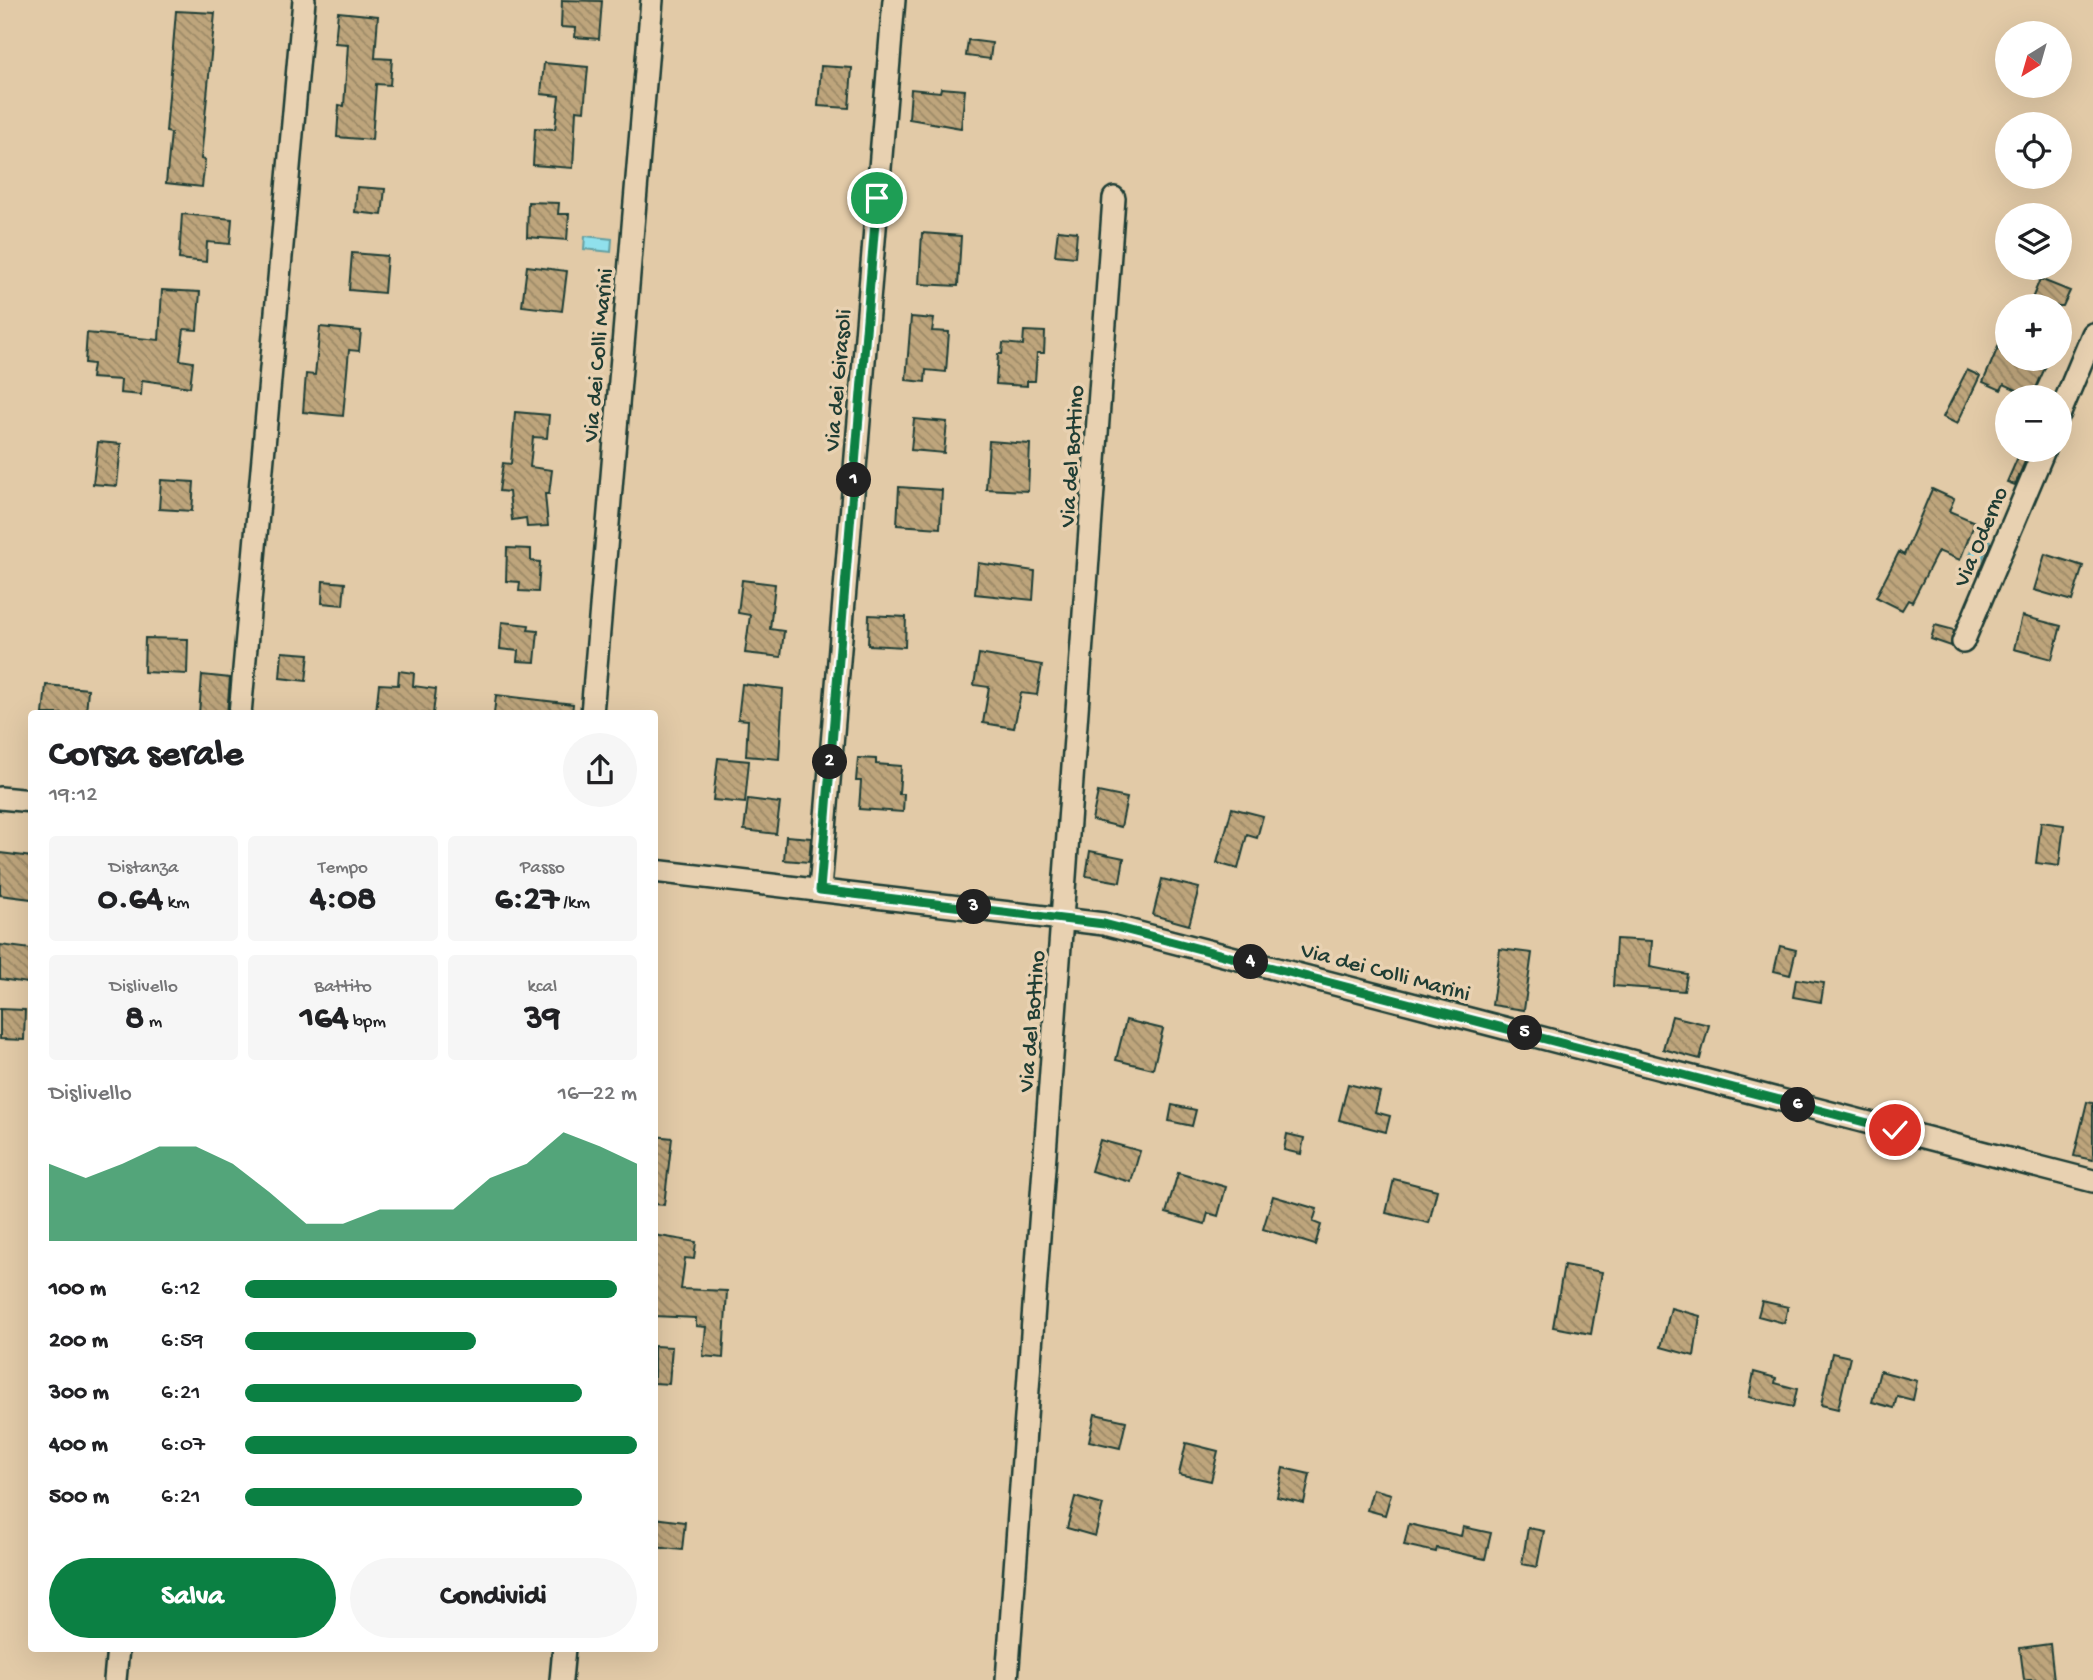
<!DOCTYPE html>
<html lang="it">
<meta charset="utf-8">
<style>
body{margin:0;font-family:"Gochi Hand",sans-serif;background:#f6f6f6;color:#202124;height:100vh;display:flex;flex-direction:column;font-size:26px;white-space:nowrap}
*{box-sizing:border-box;margin:0}
p{font-size:23px;color:#757577}
.icon{flex:none;width:38px;height:38px;fill:none;stroke:currentColor;stroke-width:2;stroke-linecap:round;stroke-linejoin:round}
.map{position:relative;flex:1;overflow:hidden}
.drawer{position:absolute;left:28px;top:710px;width:630px;height:942px;display:flex;flex-direction:column;background:#fff;border-radius:7px;box-shadow:0 7px 28px #0002}
.drawer>*{flex:none}
.needle{width:46px;rotate:217deg}
.fabs{position:absolute;left:1995px;top:21px;display:grid;gap:14px}
.fabs a{display:grid;place-items:center;width:77px;height:77px;border-radius:50%;background:#fff;box-shadow:0 7px 28px #0002;font-size:35px}
.pin{position:absolute;display:grid;place-items:center;width:60px;height:60px;color:#fff;margin:-30px;border:4px solid #fff;border-radius:50%;box-shadow:0 2px 7px #0007}
.km{position:absolute;width:35px;height:35px;margin:-18px;border-radius:50%;background:#222;color:#fff;font-size:19px;line-height:35px;text-align:center}
.round{display:grid;place-items:center;flex:none;width:74px;height:74px;border-radius:37px;background:#f6f6f6}
.summary{display:flex;align-items:center;justify-content:space-between;height:119px;padding:0 21px}
h1{font-size:38px;font-weight:700;line-height:52px}
.metrics{display:grid;grid-template-columns:repeat(3,1fr);gap:10px;height:119px;padding:7px 21px}
.metrics div{display:grid;align-content:center;border-radius:7px;background:#f6f6f6;text-align:center}
.metrics b{font-size:35px;font-weight:700}
.metrics small{font-size:19px;font-weight:400}
.metrics p{font-size:19px}
.chart{height:196px;padding:14px 21px}
.chart p{display:flex;justify-content:space-between}
.chart svg{width:100%;height:126px;margin-top:7px;fill:#0b8043;opacity:.7}
.action{display:flex;gap:14px;margin-top:auto;padding:14px 21px}
.action a{flex:1;height:80px;border-radius:42px;background:#0b8043;color:#fff;font-size:28px;font-weight:700;line-height:80px;text-align:center}
.action a+a{background:#f6f6f6;color:#202124}
ul{padding:0 21px;list-style:none;font-size:23px}
li{display:grid;grid-template-columns:112px 84px 1fr;align-items:center;height:52px}
li i{height:18px;border-radius:9px;background:#0b8043}
.map>svg:first-child{display:block}
.water{fill:#90e0ec;stroke:#639fa2;stroke-width:2}
.building{fill:url(#building-back-hatch);stroke:#1f3d34;stroke-width:2}
.lines{fill:none;stroke-linecap:round;stroke-linejoin:round}
.minor-casing{stroke:#1f3d34;stroke-width:26}
.minor{stroke:#e8d1b1;stroke-width:21}
.route-casing{stroke:#fff;stroke-width:14}
.route{stroke:#0b8043;stroke-width:9}
.labels{text-anchor:middle;stroke-width:7;stroke-linejoin:round;paint-order:stroke}
.street-label{font-size:23px;fill:#1f3d34;stroke:#e8d1b1}
</style>
<div class="map">
<svg width="2093" height="1680" viewBox="0 0 2093 1680">
<defs>
<pattern id="building-back-hatch" width="6" height="6" patternUnits="userSpaceOnUse" patternTransform="scale(1.75)"><rect width="6" height="6" fill="#bea57b"/><path d="M-1 5l2 2M0 0l6 6M5-1l2 2" fill="none" stroke="#9a8866"/></pattern>
</defs>
<rect width="100%" height="100%" fill="#e2caa7"/>
<filter id="ink" filterUnits="userSpaceOnUse"><feTurbulence type="fractalNoise" baseFrequency=".0143" numOctaves="2"/><feDisplacementMap in="SourceGraphic" scale="14" xChannelSelector="R" yChannelSelector="G"/><feConvolveMatrix kernelMatrix="1 2 1 2 8 2 1 2 1" color-interpolation-filters="sRGB"/></filter>
<g filter="url(#ink)">
<!-- water -->
<path class="water" d="M 585,236 L 612,239 L 611,252 L 584,249 Z
M 1979,536 L 1990,541 L 1982,560 L 1970,555 Z"/>
<!-- building -->
<path class="building" d="M 562,0 L 602,1 L 599,39 L 575,37 L 576,28 L 561,27 Z
M 176,11 L 215,13 L 201,159 L 205,160 L 202,187 L 166,183 L 171,133 L 166,132 Z
M 338,12 L 378,16 L 375,58 L 392,59 L 390,85 L 376,84 L 372,140 L 337,137 L 339,105 L 344,106 L 348,44 L 335,43 Z
M 968,40 L 992,43 L 990,59 L 966,56 Z
M 544,63 L 588,67 L 584,111 L 576,110 L 573,168 L 533,165 L 535,128 L 555,129 L 559,96 L 541,94 Z
M 821,66 L 852,68 L 849,108 L 818,106 Z
M 941,88 L 965,90 L 961,128 L 909,119 L 911,89 L 940,92 Z
M 357,187 L 385,189 L 382,215 L 355,212 Z
M 528,202 L 559,203 L 558,214 L 569,214 L 567,240 L 527,237 Z
M 182,214 L 232,219 L 230,244 L 207,242 L 206,262 L 179,259 Z
M 1058,230 L 1077,232 L 1075,257 L 1055,255 Z
M 922,233 L 961,236 L 958,286 L 919,284 Z
M 352,253 L 387,256 L 384,293 L 349,290 Z
M 527,266 L 567,271 L 562,311 L 522,306 Z
M 2040,279 L 2070,291 L 2063,306 L 2029,306 Z
M 162,290 L 200,292 L 197,330 L 184,329 L 180,360 L 193,362 L 190,387 L 142,380 L 141,395 L 120,393 L 121,380 L 91,378 L 93,364 L 85,363 L 87,333 L 159,340 Z
M 911,317 L 934,319 L 932,331 L 949,332 L 946,372 L 926,370 L 925,382 L 906,380 Z
M 2007,326 L 2007,359 L 2049,359 L 2032,397 L 2004,384 L 2001,390 L 1983,382 Z
M 320,327 L 361,331 L 359,351 L 349,350 L 343,416 L 303,412 L 306,374 L 315,375 Z
M 1024,331 L 1045,332 L 1044,353 L 1037,353 L 1035,381 L 1027,381 L 1027,386 L 996,384 L 998,354 L 1002,354 L 1003,343 L 1023,345 Z
M 1967,370 L 1980,376 L 1957,424 L 1943,417 Z
M 515,412 L 549,415 L 547,438 L 533,437 L 530,467 L 552,470 L 549,494 L 545,494 L 548,526 L 527,527 L 526,518 L 512,520 L 509,492 L 499,491 L 503,463 L 511,464 Z
M 914,419 L 947,422 L 944,453 L 911,450 Z
M 989,441 L 1030,444 L 1028,491 L 986,489 Z
M 98,442 L 121,444 L 117,486 L 93,484 Z
M 2021,450 L 2030,450 L 2015,485 L 2007,482 Z
M 161,480 L 194,482 L 192,511 L 159,509 Z
M 899,487 L 942,490 L 940,528 L 897,525 Z
M 1932,489 L 1954,499 L 1949,511 L 1975,522 L 1960,560 L 1938,551 L 1912,602 L 1908,600 L 1902,610 L 1876,597 L 1899,552 L 1904,555 Z
M 507,548 L 531,549 L 531,561 L 540,562 L 538,592 L 519,591 L 520,582 L 506,581 Z
M 2045,554 L 2083,566 L 2072,601 L 2034,590 Z
M 978,563 L 1035,571 L 1033,600 L 975,594 Z
M 742,580 L 775,584 L 770,629 L 784,631 L 781,657 L 745,653 L 750,615 L 738,613 Z
M 323,581 L 345,583 L 343,605 L 322,603 Z
M 869,615 L 906,617 L 905,647 L 868,645 Z
M 2022,616 L 2061,626 L 2052,659 L 2014,649 Z
M 502,622 L 529,625 L 528,630 L 538,631 L 535,662 L 517,661 L 518,651 L 500,649 Z
M 1935,625 L 1954,630 L 1951,646 L 1931,639 Z
M 145,638 L 188,639 L 187,674 L 144,672 Z
M 282,652 L 309,654 L 306,681 L 280,678 Z
M 979,654 L 1042,665 L 1037,695 L 1021,693 L 1014,728 L 983,723 L 989,687 L 974,685 Z
M 399,671 L 414,673 L 413,686 L 436,689 L 433,714 L 376,712 L 379,684 L 398,685 Z
M 202,675 L 230,678 L 227,714 L 199,714 Z
M 742,684 L 783,689 L 779,759 L 746,756 L 748,720 L 738,719 Z
M 46,685 L 88,689 L 86,714 L 43,714 Z
M 496,695 L 573,704 L 572,714 L 494,714 Z
M 718,758 L 749,761 L 745,803 L 713,800 Z
M 858,758 L 876,759 L 876,764 L 901,766 L 899,794 L 904,794 L 903,812 L 859,809 L 861,781 L 856,781 Z
M 1098,792 L 1127,798 L 1121,827 L 1092,820 Z
M 748,799 L 780,803 L 776,834 L 744,830 Z
M 1232,808 L 1263,816 L 1257,838 L 1247,835 L 1238,869 L 1217,863 Z
M 2041,822 L 2064,825 L 2059,866 L 2036,863 Z
M 786,836 L 811,838 L 809,862 L 784,860 Z
M 1090,851 L 1124,858 L 1120,882 L 1086,876 Z
M 0,853 L 32,857 L 32,899 L 0,895 Z
M 1162,879 L 1199,888 L 1189,925 L 1153,915 Z
M 1616,939 L 1652,941 L 1650,967 L 1687,974 L 1684,991 L 1613,986 Z
M 0,945 L 32,949 L 28,983 L 0,979 Z
M 1780,946 L 1796,950 L 1790,975 L 1774,971 Z
M 1500,949 L 1532,953 L 1524,1010 L 1492,1005 Z
M 1796,979 L 1824,983 L 1821,1002 L 1793,997 Z
M 0,1009 L 25,1010 L 24,1040 L 0,1039 Z
M 1672,1016 L 1709,1025 L 1700,1059 L 1663,1049 Z
M 1126,1020 L 1163,1029 L 1153,1069 L 1116,1060 Z
M 1348,1084 L 1380,1092 L 1375,1112 L 1390,1116 L 1386,1132 L 1339,1120 Z
M 2087,1102 L 2093,1103 L 2093,1160 L 2074,1156 Z
M 1172,1105 L 1196,1110 L 1192,1126 L 1169,1121 Z
M 1287,1134 L 1304,1138 L 1301,1154 L 1284,1150 Z
M 654,1136 L 672,1138 L 664,1205 L 654,1204 Z
M 1100,1140 L 1140,1151 L 1131,1182 L 1091,1171 Z
M 1178,1173 L 1226,1187 L 1218,1216 L 1208,1213 L 1205,1224 L 1166,1213 Z
M 1394,1179 L 1437,1190 L 1429,1223 L 1386,1213 Z
M 1273,1196 L 1317,1209 L 1313,1222 L 1321,1225 L 1315,1245 L 1263,1229 Z
M 654,1235 L 696,1242 L 694,1259 L 685,1258 L 681,1289 L 727,1291 L 723,1358 L 703,1356 L 706,1327 L 696,1326 L 696,1318 L 654,1316 Z
M 1564,1265 L 1602,1272 L 1591,1334 L 1553,1327 Z
M 1762,1301 L 1788,1307 L 1784,1323 L 1758,1316 Z
M 1671,1308 L 1700,1316 L 1694,1356 L 1661,1347 Z
M 654,1346 L 672,1347 L 669,1384 L 654,1383 Z
M 1832,1353 L 1850,1357 L 1838,1409 L 1821,1405 Z
M 1880,1371 L 1917,1381 L 1913,1400 L 1897,1396 L 1894,1408 L 1872,1402 Z
M 1754,1372 L 1776,1378 L 1775,1383 L 1797,1389 L 1793,1407 L 1749,1397 Z
M 1095,1414 L 1126,1421 L 1120,1448 L 1089,1441 Z
M 1186,1443 L 1218,1451 L 1211,1481 L 1179,1474 Z
M 1283,1468 L 1310,1474 L 1304,1503 L 1277,1497 Z
M 1373,1489 L 1391,1494 L 1385,1515 L 1367,1510 Z
M 1075,1497 L 1103,1505 L 1095,1536 L 1067,1528 Z
M 654,1518 L 685,1522 L 682,1550 L 654,1547 Z
M 1409,1524 L 1461,1536 L 1463,1527 L 1491,1533 L 1485,1559 L 1437,1548 L 1436,1552 L 1404,1545 Z
M 1528,1528 L 1544,1531 L 1537,1567 L 1522,1564 Z
M 2050,1644 L 2054,1680 L 2024,1680 L 2020,1648 Z"/>
<g class="lines">
<!-- minor casing -->
<g class="minor-casing">
<path id="minor" d="M 2060,413 L 2093,334
M 1963,642 L 2044,450
M 240,714 L 304,0
M 592,714 L 652,0
M 0,798 L 32,801
M 654,871 L 1104,924 L 2093,1181
M 820,889 L 894,0
M 115,1680 L 118,1648
M 561,1680 L 564,1648
M 1007,1680 L 1114,198"/>
</g>
<!-- minor -->
<use href="#minor" class="minor"/>
</g>
</g>
<g class="lines" filter="url(#ink)">
<!-- route casing -->
<g class="route-casing">
<path id="route" d="M 877,198 L 820,890 L 1104,924 L 1895,1130"/>
</g>
<!-- route -->
<use href="#route" class="route"/>
</g>
<g class="labels">
<!-- street labels -->
<g class="street-label">
<text transform="translate(596 355) rotate(-85)" y="8">Via dei Colli Marini</text>
<text transform="translate(836 380) rotate(-85)" y="8">Via dei Girasoli</text>
<text transform="translate(1070 456) rotate(-86)" y="8">Via del Bottino</text>
<text transform="translate(1979 536) rotate(-67)" y="8">Via Oderno</text>
<text transform="translate(1386 970) rotate(15)" y="8">Via dei Colli Marini</text>
<text transform="translate(1030 1021) rotate(-85)" y="8">Via del Bottino</text>
</g>
</g>
</svg>
<div class="fabs">
<a><svg class="needle" viewBox="-14 -14 28 28"><path d="M0-13l5 13h-10z" fill="#e53935"/><path d="M0 13l5-13h-10z" fill="#757577"/></svg></a>
<a><svg class="icon" aria-label="locate" viewBox="0 0 24 24"><circle cx="12" cy="12" r="6"/><path d="M12 2v4M12 18v4M2 12h4M18 12h4"/></svg></a>
<a><svg class="icon" aria-label="layers" viewBox="0 0 24 24"><path d="M12 4l9 5-9 5-9-5zM3 14l9 5 9-5"/></svg></a>
<a>+</a>
<a>−</a>
</div>
<div class="pin" style="left:877px;top:198px;background:#1e9e55"><svg class="icon" aria-label="arrive" viewBox="0 0 24 24"><path d="M6 21V4h12l-3 4 3 4H6"/></svg></div>
<div class="pin" style="left:1895px;top:1130px;background:#d93025"><svg class="icon" aria-label="check" viewBox="0 0 24 24"><path d="M5 12l5 5 9-10"/></svg></div>
<b class="km" style="left:854px;top:480px">1</b>
<b class="km" style="left:830px;top:762px">2</b>
<b class="km" style="left:974px;top:907px">3</b>
<b class="km" style="left:1251px;top:962px">4</b>
<b class="km" style="left:1525px;top:1033px">5</b>
<b class="km" style="left:1798px;top:1105px">6</b>
<section class="drawer">
<div class="summary"><div><h1>Corsa serale</h1><p>19:12</p></div><a class="round"><svg class="icon" aria-label="share" viewBox="0 0 24 24"><path d="M12 15V3M7 8l5-5 5 5M5 13v7h14v-7"/></svg></a></div>
<div class="metrics">
<div><p>Distanza</p><b>0.64<small> km</small></b></div>
<div><p>Tempo</p><b>4:08</b></div>
<div><p>Passo</p><b>6:27<small> /km</small></b></div>
</div>
<div class="metrics">
<div><p>Dislivello</p><b>8<small> m</small></b></div>
<div><p>Battito</p><b>164<small> bpm</small></b></div>
<div><p>kcal</p><b>39</b></div>
</div>
<div class="chart"><p><span>Dislivello</span>16–22 m</p>
<svg viewBox="0 0 160 44" preserveAspectRatio="none"><path d="M0 44V17L10 22L20 17L30 11L40 11L50 17L60 27L70 38L80 38L90 33L100 33L110 33L120 22L130 17L140 6L150 11L160 17V44z"/></svg>
</div>
<ul>
<li><b>100 m</b>6:12<i style="width:95%"></i></li>
<li><b>200 m</b>6:59<i style="width:59%"></i></li>
<li><b>300 m</b>6:21<i style="width:86%"></i></li>
<li><b>400 m</b>6:07<i style="width:100%"></i></li>
<li><b>500 m</b>6:21<i style="width:86%"></i></li>
</ul>
<div class="action"><a>Salva</a><a>Condividi</a></div>
</section>
</div>
